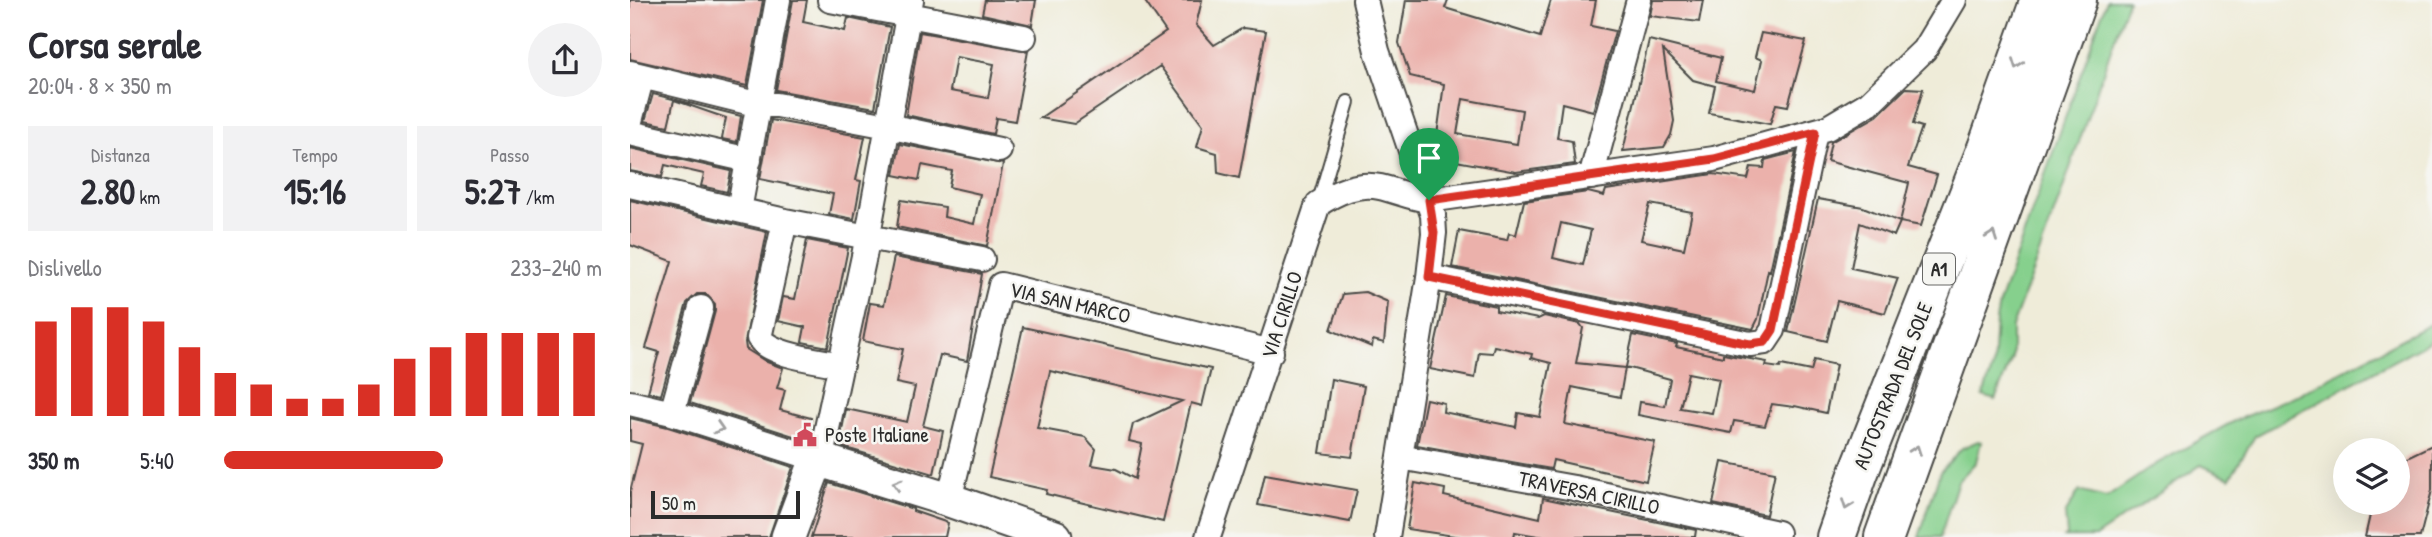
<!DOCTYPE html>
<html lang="it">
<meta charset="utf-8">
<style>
body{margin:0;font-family:"Patrick Hand",sans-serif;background:#f2f2f3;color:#2b2b33;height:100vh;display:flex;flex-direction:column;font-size:26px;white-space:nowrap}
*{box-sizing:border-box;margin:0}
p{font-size:23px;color:#7c7c81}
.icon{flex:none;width:38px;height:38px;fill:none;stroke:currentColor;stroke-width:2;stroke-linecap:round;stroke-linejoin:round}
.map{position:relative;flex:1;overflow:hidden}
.details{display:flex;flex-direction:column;background:#fff;width:630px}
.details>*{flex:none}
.controls{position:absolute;left:1703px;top:438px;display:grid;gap:14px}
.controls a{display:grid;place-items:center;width:77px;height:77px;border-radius:50%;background:#fff;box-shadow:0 7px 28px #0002;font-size:35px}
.scale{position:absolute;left:21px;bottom:18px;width:149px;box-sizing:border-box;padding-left:7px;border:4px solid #2b2b2b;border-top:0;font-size:19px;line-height:24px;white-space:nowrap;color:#2b2b2b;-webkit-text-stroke:5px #f6f6f2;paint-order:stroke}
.pin{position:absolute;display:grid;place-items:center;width:60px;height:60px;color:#fff;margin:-72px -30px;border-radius:50% 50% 50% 0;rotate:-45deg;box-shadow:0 0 7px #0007}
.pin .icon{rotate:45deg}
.round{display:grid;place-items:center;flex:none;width:74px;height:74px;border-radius:37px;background:#f2f2f3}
.head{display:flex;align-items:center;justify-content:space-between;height:119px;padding:0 28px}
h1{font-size:38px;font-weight:800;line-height:52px}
.metrics{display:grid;grid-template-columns:repeat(3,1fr);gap:10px;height:119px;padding:7px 28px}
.metrics div{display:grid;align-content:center;border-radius:0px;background:#f2f2f3;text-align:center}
.metrics b{font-size:35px;font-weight:800}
.metrics small{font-size:19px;font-weight:400}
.metrics p{font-size:19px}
.chart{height:196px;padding:14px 28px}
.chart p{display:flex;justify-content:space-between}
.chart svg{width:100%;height:126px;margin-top:7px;stroke:#d93025;stroke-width:6}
ul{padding:0 28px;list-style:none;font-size:23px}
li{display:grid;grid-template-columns:112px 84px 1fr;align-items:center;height:52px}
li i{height:18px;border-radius:9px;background:#d93025}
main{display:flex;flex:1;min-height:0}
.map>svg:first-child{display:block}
.green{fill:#86d08d;stroke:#587e5c;stroke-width:2}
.building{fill:#ebb1ab;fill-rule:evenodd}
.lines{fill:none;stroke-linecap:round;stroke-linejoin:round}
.service-casing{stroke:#484845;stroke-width:16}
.minor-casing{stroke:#484845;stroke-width:28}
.secondary-casing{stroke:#484845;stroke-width:37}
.motorway-casing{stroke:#484845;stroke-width:42}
.service{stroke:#fff;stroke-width:12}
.minor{stroke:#fff;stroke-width:24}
.secondary{stroke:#fff;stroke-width:33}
.motorway{stroke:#fff;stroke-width:38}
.oneway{stroke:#a0a0a0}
.route-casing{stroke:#fff;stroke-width:14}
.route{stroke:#d93025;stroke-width:9}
.labels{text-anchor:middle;stroke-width:5;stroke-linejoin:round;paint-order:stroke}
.shield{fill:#f6f6f2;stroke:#686867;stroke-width:2}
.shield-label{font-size:19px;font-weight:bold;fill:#2b2b2b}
.street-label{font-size:21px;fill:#2b2b2b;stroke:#f6f6f2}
.poi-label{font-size:21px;fill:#2b2b2b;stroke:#f6f6f2;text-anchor:start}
</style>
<main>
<section class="details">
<div class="head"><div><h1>Corsa serale</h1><p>20:04 · 8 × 350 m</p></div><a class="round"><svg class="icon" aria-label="share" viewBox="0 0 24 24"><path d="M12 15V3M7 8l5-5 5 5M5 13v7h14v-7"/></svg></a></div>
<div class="metrics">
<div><p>Distanza</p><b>2.80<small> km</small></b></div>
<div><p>Tempo</p><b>15:16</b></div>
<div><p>Passo</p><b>5:27<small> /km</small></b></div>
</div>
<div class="chart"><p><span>Dislivello</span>233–240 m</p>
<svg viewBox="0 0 160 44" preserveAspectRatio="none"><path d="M5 44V11M15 44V6M25 44V6M35 44V11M45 44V20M55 44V29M65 44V33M75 44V38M85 44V38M95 44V33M105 44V24M115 44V20M125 44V15M135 44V15M145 44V15M155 44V15"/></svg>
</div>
<ul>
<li><b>350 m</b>5:40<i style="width:58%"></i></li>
</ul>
</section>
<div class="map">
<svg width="1802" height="537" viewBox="0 0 1802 537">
<rect width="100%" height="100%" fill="#f6f6f2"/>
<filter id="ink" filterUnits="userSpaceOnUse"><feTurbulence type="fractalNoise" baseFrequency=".0143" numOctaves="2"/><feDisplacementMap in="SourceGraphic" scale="14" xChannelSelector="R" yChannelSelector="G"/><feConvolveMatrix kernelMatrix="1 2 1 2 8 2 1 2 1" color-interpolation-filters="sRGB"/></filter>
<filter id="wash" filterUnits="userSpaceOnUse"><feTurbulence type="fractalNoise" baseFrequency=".00686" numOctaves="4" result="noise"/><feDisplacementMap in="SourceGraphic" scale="28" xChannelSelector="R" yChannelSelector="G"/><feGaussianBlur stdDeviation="1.57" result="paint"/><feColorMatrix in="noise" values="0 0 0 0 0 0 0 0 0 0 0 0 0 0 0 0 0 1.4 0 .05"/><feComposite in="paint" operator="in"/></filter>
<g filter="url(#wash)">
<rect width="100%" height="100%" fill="#efecd9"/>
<!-- green -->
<path class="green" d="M 1477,0 L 1498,0 L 1430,197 L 1382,327 L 1382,358 L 1365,400 L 1353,396 L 1363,367 L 1366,320 L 1369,304 Z
M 1802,323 L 1802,340 L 1625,436 L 1600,478 L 1571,465 L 1465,537 L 1434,537 L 1437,535 L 1435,514 L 1449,491 L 1476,498 L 1526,464 L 1604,421 L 1669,394 Z
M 1348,441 L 1351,442 L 1346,462 L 1328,481 L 1310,537 L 1289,537 L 1310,472 L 1332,448 Z"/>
<g id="blocks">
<!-- building -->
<path class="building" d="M 0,0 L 133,0 L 117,86 L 0,59 Z
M 163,0 L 177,0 L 173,22 L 215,31 L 218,18 L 260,27 L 245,108 L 146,90 Z
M 355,0 L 406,0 L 402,25 L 352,14 Z
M 514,0 L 572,0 L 566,25 L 584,45 L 613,28 L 636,31 L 609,178 L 588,173 L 587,153 L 567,147 L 573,125 L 530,66 L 444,124 L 410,118 L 536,32 Z
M 776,0 L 818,0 L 815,8 L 910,37 L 921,0 L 966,0 L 961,26 L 985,31 L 963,111 L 932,103 L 927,138 L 942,141 L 945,164 L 886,172 L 804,157 L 814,84 L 780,76 L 769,43 ZM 833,99 L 892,110 L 887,144 L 827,134 Z
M 1023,0 L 1073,0 L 1069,22 L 1020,16 Z
M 290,32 L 398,51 L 385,121 L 366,118 L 363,134 L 276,115 ZM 326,57 L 364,64 L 358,98 L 320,91 Z
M 1131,33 L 1176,41 L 1158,106 L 1146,104 L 1140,124 L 1079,113 L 1085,86 L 1063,80 L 1033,50 L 1044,121 L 1041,135 L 1034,147 L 993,151 L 1019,40 L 1091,58 L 1086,81 L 1125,90 L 1132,60 L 1125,57 Z
M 1276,88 L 1293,89 L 1283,124 L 1292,127 L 1278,167 L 1307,175 L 1291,226 L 1270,222 L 1279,183 L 1197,161 L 1201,142 L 1247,116 Z
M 23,94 L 111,116 L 107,142 L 92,139 L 96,118 L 44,100 L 38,126 L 15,121 Z
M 141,120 L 235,137 L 226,180 L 231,181 L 224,219 L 199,214 L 203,194 L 130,179 Z
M 270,144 L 373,164 L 357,246 L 267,227 L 271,200 L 315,207 L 314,217 L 344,224 L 350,194 L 319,187 L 322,171 L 292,165 L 289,180 L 264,175 Z
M 0,148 L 101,171 L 97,192 L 71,186 L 74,174 L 35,165 L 32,177 L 0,171 Z
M 1166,152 L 1140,271 L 1138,270 L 1128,319 L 1123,329 L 822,267 L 829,231 L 877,240 L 879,233 L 886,235 L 894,201 L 958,192 L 974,196 L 976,190 L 1083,174 L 1118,179 L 1121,167 L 1134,168 L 1135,160 ZM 1020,204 L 1062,212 L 1054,249 L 1011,240 ZM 931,223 L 961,230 L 953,265 L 923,258 Z
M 1188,199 L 1233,207 L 1270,222 L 1264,236 L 1230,223 L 1221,268 L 1268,278 L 1255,313 L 1207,301 L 1197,341 L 1158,332 Z
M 0,200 L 137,232 L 115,342 L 116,349 L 137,362 L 153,368 L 147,388 L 155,390 L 150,410 L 181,418 L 176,440 L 60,403 L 85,311 L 85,304 L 76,294 L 67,294 L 57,303 L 31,395 L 18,392 L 29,352 L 16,348 L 42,261 L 0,245 Z
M 177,240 L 218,248 L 198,347 L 172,342 L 175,327 L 148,321 L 153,297 L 165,299 Z
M 264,257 L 352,274 L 337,361 L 310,355 L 293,426 L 313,431 L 304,474 L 209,446 L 216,409 L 277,422 L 285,387 L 266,383 L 273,349 L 233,341 L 240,303 L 254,305 Z
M 735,292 L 758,302 L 754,343 L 743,340 L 742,347 L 701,330 L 713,294 Z
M 816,296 L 866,306 L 866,311 L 908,319 L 914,316 L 950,324 L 953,328 L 946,363 L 995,368 L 990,397 L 942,387 L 935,424 L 1025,442 L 1016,481 L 923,460 L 921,469 L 787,445 L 796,399 L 814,403 L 813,412 L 886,427 L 888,413 L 910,417 L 921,363 L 901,358 L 902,354 L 864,346 L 862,353 L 849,352 L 845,378 L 800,369 Z
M 393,327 L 581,369 L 572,406 L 561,403 L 533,522 L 416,494 L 417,490 L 359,477 ZM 420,371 L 552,401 L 503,424 L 499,441 L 512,444 L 505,479 L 486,469 L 462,465 L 466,449 L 455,437 L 407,428 Z
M 1003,335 L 1047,344 L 1046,347 L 1093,357 L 1093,354 L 1137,362 L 1136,366 L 1150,368 L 1151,365 L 1181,371 L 1184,360 L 1206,365 L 1196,413 L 1165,406 L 1164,407 L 1142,404 L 1135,426 L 1104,421 L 1101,433 L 1008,415 L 1010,402 L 1035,406 L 1040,379 L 996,367 ZM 1058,373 L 1089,379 L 1082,413 L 1050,408 Z
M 701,379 L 734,386 L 722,457 L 690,453 Z
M 0,418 L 38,427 L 163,467 L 139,537 L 0,537 L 0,492 L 12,444 L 0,441 Z
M 1802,445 L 1802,490 L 1790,537 L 1735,537 L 1743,502 L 1768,502 L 1768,489 L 1775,458 Z
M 1092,462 L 1145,472 L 1136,515 L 1083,504 Z
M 635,474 L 727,490 L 720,522 L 628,505 Z
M 199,483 L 283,509 L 283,511 L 318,523 L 315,537 L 181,537 Z
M 785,483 L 815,489 L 814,496 L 910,518 L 913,498 L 1066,530 L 1065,537 L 914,537 L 885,532 L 884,537 L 831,537 L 777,529 Z"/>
</g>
</g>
<g filter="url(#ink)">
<use href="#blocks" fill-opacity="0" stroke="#484845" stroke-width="2"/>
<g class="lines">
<!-- service casing -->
<g class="service-casing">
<path id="service" d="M 689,201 L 718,102"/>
</g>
<!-- minor casing -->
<g class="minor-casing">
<path id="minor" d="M 200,0 L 394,37
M 735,0 L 747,51 L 803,215 L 804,233 L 799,277 L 757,537
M 0,73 L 130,105 L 147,105 L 258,126 L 369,150
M 0,121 L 12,76
M 0,133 L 119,160
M 961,177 L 1009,0
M 0,185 L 155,221 L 352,259
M 109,210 L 148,0
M 155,221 L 129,338 C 142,356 189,360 211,365
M 799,277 L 1120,344 L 1135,342 L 1143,330 L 1185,132
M 0,403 L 42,413 L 187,459 L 193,447 L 234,256 L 281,0
M 42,413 L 71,308
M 770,457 L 944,488 L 1147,533
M 319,500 L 371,285 L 641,352
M 578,537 L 688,204 C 707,192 728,182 750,187 C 767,191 782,198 799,200 L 1084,159 L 1197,128 L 1239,103 L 1294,50 L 1324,0"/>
</g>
<!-- secondary casing -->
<g class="secondary-casing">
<path id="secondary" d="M 158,537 L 187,459 L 319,500 L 425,537"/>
</g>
<!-- motorway casing -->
<g class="motorway-casing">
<path id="motorway" d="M 1206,537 L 1229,472 L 1357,148 L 1410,0
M 1254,537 L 1447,0"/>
</g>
<!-- service -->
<use href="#service" class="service"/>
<!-- minor -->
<use href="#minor" class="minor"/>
<!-- secondary -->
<use href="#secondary" class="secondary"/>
<!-- motorway -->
<use href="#motorway" class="motorway"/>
</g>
<!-- one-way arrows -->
<defs><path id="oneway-chevron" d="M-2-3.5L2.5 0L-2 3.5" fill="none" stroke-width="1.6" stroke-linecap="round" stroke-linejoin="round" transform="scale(1.75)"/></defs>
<g class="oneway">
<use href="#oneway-chevron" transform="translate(1387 64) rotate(110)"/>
<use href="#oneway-chevron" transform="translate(1362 236) rotate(-70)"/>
<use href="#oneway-chevron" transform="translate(89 428) rotate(17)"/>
<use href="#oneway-chevron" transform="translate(1286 450) rotate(-70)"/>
<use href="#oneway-chevron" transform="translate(267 484) rotate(-163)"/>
<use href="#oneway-chevron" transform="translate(1217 505) rotate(110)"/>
</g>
</g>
<g class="lines" filter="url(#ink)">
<!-- route casing -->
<g class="route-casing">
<path id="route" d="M 1185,132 L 1143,330 L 1135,342 L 1120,344 L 799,277 L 804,233 L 799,200 L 1084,159 Z"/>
</g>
<!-- route -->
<use href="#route" class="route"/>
</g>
<!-- icons -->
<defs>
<g id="civic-bare" transform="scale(1.89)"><path d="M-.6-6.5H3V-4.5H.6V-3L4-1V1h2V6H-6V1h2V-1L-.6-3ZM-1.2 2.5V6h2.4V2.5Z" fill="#d1495b" stroke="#f6f6f2" stroke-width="2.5" paint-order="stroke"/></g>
</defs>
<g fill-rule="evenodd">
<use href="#civic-bare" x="175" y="435"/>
</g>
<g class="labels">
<!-- shield labels -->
<rect class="shield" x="1293" y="253.5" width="32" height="31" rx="5"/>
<g class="shield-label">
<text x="1309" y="276">A1</text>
</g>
<!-- street labels -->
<g class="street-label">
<text transform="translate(440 303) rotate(13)" y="7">VIA SAN MARCO</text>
<text transform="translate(652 315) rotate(-72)" y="7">VIA CIRILLO</text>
<text transform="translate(1263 386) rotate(-68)" y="7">AUTOSTRADA DEL SOLE</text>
<text transform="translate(959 493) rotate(12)" y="7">TRAVERSA CIRILLO</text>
</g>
<!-- poi labels -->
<g class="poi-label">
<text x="195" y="442">Poste Italiane</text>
</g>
</g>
</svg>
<div class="controls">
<a><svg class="icon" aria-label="layers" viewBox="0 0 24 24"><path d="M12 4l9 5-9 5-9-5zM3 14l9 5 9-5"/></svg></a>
</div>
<div class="scale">50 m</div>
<div class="pin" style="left:799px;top:200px;background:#1e9e55"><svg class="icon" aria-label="arrive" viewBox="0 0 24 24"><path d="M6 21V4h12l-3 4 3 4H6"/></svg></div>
</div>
</main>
